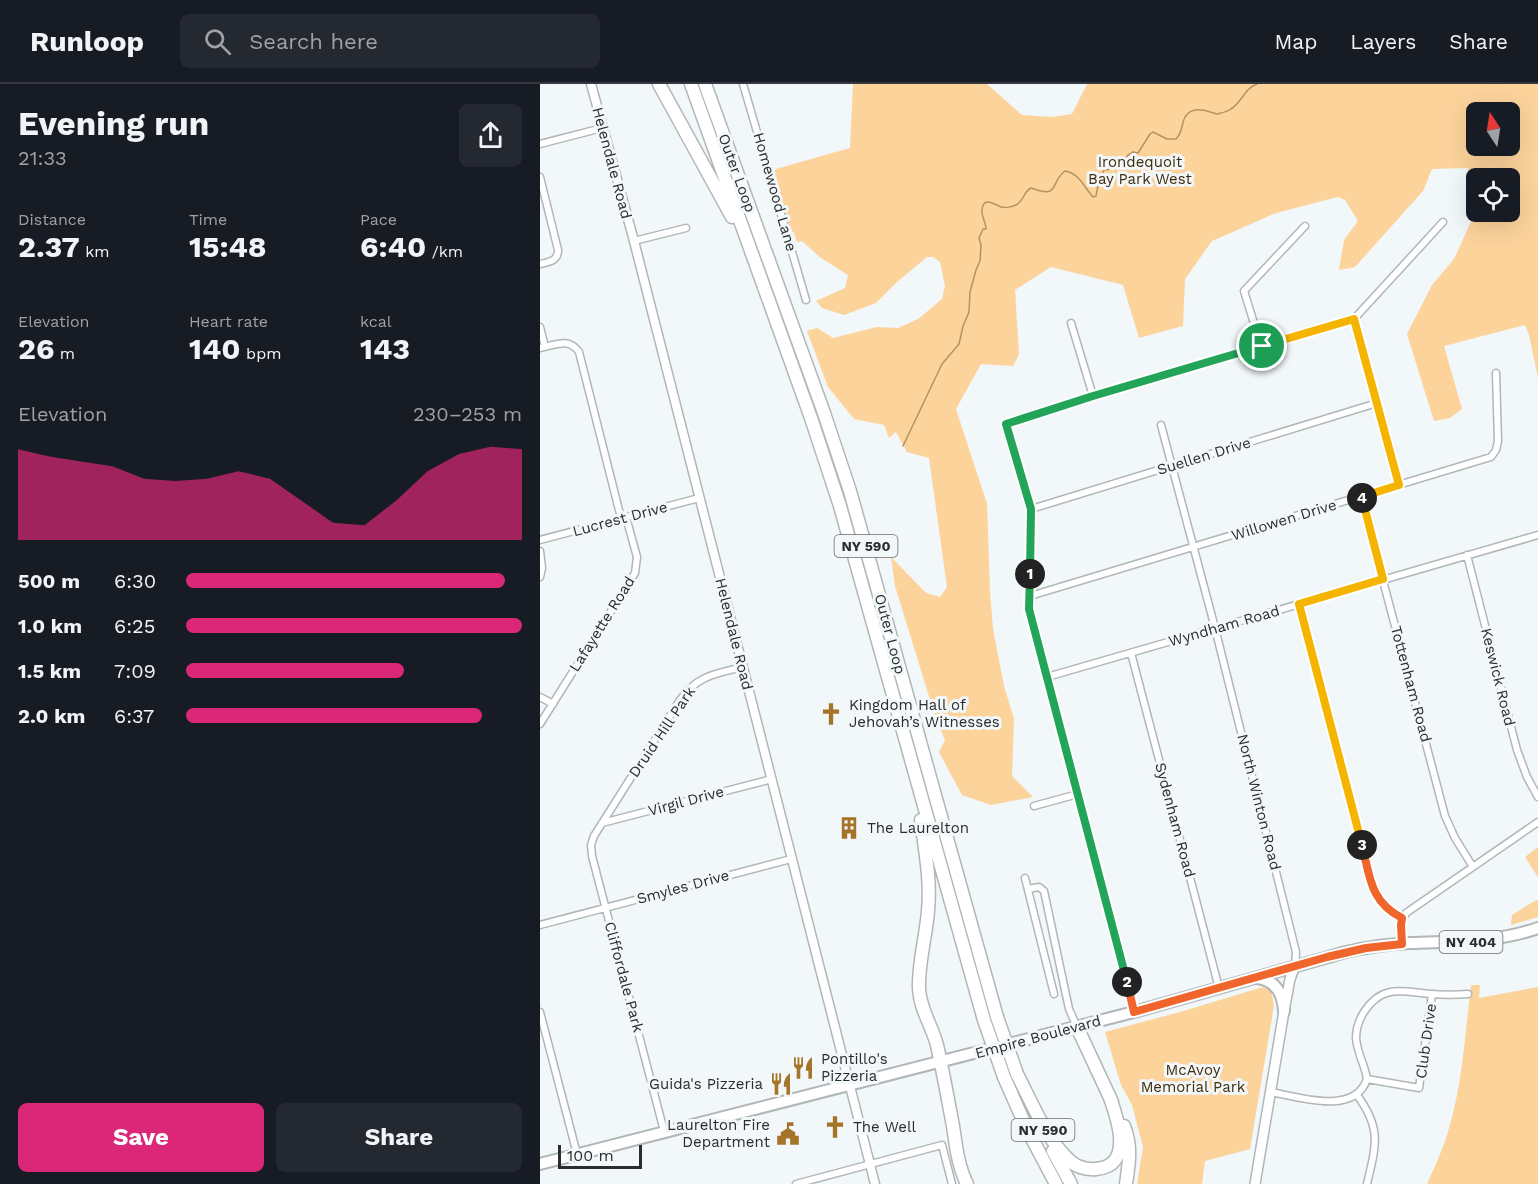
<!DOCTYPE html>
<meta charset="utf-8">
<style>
body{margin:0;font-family:"Work Sans",sans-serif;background:#242831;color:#f1f3f6;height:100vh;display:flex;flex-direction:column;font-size:22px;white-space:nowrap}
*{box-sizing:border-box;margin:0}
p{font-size:20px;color:#9ea1a6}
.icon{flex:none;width:33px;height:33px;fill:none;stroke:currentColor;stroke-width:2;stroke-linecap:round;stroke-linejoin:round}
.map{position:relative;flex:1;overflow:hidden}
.drawer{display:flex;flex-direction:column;background:#171b24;width:540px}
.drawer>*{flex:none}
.needle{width:39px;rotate:348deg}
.tools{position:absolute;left:926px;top:18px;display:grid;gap:12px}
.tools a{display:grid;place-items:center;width:54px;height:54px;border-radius:9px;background:#171b24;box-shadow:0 6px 24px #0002;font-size:30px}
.scale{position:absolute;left:18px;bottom:15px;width:84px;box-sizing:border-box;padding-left:6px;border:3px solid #2a2c2d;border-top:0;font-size:16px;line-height:21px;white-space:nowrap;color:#2a2c2d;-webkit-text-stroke:4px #f2f7f9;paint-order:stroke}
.pin{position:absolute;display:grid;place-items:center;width:51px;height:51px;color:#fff;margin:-26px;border:3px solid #fff;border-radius:50%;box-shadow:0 2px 6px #0007}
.km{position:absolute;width:30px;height:30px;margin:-15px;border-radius:50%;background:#222;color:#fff;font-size:16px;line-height:30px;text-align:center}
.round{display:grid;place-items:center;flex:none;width:63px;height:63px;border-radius:9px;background:#242831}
.head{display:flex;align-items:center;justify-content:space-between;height:102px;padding:0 18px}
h1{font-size:33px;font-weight:700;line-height:45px}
.figures{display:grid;grid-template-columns:repeat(3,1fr);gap:9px;height:102px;padding:6px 18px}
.figures div{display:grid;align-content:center}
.figures b{font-size:30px;font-weight:700}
.figures small{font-size:16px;font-weight:400}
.figures p{font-size:16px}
.chart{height:168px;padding:12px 18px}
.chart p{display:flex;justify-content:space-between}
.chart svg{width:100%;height:108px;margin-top:6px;fill:#db2777;opacity:.7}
.primary-button{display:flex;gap:12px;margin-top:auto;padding:12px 18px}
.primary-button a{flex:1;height:69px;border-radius:9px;background:#db2777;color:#fff;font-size:24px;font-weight:700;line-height:69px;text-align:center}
.primary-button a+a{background:#242831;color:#f1f3f6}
ul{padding:0 18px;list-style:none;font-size:20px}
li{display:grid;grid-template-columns:96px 72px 1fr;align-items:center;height:45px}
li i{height:15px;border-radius:8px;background:#db2777}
header{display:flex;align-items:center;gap:36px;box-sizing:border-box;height:84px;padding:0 30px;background:#171b24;border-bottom:2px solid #363941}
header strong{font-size:28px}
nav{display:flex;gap:33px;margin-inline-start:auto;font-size:21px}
.search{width:420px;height:54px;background:#242831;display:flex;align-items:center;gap:15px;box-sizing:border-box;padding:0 21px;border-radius:9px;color:#9ea1a6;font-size:22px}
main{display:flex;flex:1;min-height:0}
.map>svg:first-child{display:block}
.green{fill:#fcd39b;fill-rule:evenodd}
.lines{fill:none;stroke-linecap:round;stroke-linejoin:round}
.stream{stroke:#b5925f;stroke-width:1.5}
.minor-casing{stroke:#b1b6b8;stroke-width:9}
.tertiary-casing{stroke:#b1b6b8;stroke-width:11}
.secondary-casing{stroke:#b1b6b8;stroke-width:12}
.primary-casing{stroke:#b1b6b8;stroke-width:14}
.motorway-casing{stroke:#b1b6b8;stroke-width:15}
.minor{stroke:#fff;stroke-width:6}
.tertiary{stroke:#fff;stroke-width:8}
.secondary{stroke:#fff;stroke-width:9}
.primary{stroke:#fff;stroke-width:10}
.motorway{stroke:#fff;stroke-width:12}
.motorway-bridge-casing{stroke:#b1b6b8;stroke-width:15;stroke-linecap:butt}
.motorway-bridge{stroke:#fff;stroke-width:12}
.split-1-casing{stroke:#fff;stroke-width:12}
.split-2-casing{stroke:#fff;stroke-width:12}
.split-3-casing{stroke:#fff;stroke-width:12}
.split-4-casing{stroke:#fff;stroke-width:12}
.split-5-casing{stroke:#fff;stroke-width:12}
.split-1{stroke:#22a559;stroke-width:8}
.split-2{stroke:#22a559;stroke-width:8}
.split-3{stroke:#f0652b;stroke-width:8}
.split-4{stroke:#f5b400;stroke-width:8}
.split-5{stroke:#f5b400;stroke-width:8}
.labels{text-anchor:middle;stroke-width:6;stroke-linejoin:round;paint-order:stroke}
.shield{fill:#f2f7f9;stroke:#66696a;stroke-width:1.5}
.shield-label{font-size:14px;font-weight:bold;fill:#2a2c2d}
.park-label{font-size:15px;fill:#402c0b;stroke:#f2f7f9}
.street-label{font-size:15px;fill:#2a2c2d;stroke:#f2f7f9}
.poi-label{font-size:15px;fill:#2a2c2d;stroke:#f2f7f9;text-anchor:start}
</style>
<header>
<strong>Runloop</strong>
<div class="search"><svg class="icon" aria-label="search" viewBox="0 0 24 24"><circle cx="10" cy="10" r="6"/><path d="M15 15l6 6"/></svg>Search here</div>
<nav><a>Map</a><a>Layers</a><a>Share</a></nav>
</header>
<main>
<section class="drawer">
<div class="head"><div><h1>Evening run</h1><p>21:33</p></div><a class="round"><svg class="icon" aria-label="share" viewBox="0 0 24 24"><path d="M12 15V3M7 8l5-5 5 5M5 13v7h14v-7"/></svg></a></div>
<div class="figures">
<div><p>Distance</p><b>2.37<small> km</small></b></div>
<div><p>Time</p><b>15:48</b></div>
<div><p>Pace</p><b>6:40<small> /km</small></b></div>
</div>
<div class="figures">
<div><p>Elevation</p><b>26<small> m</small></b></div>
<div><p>Heart rate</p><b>140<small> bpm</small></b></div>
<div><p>kcal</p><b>143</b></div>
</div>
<div class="chart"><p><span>Elevation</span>230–253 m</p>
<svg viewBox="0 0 160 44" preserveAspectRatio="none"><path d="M0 44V7L10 10L20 12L30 14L40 19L50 20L60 19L70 16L80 19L90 28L100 37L110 38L120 28L130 16L140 9L150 6L160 7V44z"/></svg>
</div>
<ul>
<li><b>500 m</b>6:30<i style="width:95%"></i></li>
<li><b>1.0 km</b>6:25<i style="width:100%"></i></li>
<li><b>1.5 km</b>7:09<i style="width:65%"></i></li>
<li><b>2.0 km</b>6:37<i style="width:88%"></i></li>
</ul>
<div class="primary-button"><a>Save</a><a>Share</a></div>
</section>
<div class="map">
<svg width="998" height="1100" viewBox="0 0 998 1100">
<rect width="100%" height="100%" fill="#f2f7f9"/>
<!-- green -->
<path class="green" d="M 313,0 L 447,0 L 482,31 L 512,33 L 532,30 L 547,0 L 998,0 L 998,294 L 989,251 L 985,241 L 904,262 L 922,325 L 910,334 L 894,337 L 867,250 L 892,201 L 914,175 L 936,127 L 928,84 L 892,85 L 883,107 L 815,183 L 799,186 L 804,156 L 818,137 L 805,116 L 798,113 L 736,129 L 672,157 L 645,195 L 643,242 L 599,254 L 583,201 L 511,183 L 475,206 L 479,270 L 473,282 L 441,280 L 416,325 L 447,420 L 450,507 L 453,545 L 464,602 L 474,635 L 472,692 L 493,713 L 451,721 L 422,711 L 399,668 L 405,656 L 395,632 L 355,502 L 351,473 L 386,509 L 400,513 L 407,503 L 389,374 L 367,368 L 356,348 L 349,354 L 344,341 L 314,335 L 288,303 L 267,247 L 277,244 L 293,254 L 337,243 L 358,244 L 378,235 L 402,215 L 405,202 L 400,178 L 393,173 L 387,173 L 357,198 L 336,219 L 304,231 L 282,224 L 276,217 L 305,204 L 308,191 L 281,174 L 262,157 L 257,158 L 254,149 L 250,144 L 233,88 L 236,85 L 310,64 ZM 936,28 L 969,28 L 969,62 L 936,62 ZM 969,94 L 969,128 L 936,128 L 936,94 Z
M 998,763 L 998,793 L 985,773 Z
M 998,816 L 998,833 L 971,841 L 972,831 L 993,818 Z
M 931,901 L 940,901 L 939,914 L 998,903 L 998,1100 L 887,1100 C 895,1082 904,1063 909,1044 C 923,998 925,948 931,901 Z
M 723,903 L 731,906 L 734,922 L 710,1065 L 665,1077 L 662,1100 L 597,1100 L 603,1063 L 592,1021 L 581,1001 L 565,948 L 640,928 Z"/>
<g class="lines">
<!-- stream -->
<path class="stream" d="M 363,362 L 402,280 L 419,260 L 423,242 L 429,228 L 430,208 L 436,186 L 440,177 L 441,161 L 439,154 L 443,145 L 446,145 C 446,138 441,132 442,126 C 443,111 456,121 461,123 C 465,124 472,123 476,121 C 484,117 483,108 491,104 C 521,115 509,99 525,87 C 539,89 544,103 553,113 L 556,112 L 559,96 L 564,86 L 580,84 L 588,71 L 593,68 L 598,69 L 610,50 L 613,48 L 627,55 L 636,55 C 643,48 641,41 645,33 C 652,21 667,27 677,30 C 681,29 687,28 691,25 C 702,18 705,4 717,0"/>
<!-- minor casing -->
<g class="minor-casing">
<path id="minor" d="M 203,0 L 266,216
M 0,60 L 62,44
M 0,93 L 18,166 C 18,177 9,178 0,180
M 94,157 L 146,144
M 814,235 L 859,401
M 531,239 L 553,312
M 0,243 L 5,263
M 721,262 L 704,207 L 765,142
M 0,264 C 15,261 29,253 39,268 L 81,434
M 621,341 L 675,544 L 756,868 L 755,882
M 821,413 L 905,732 L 915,754 L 933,783
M 491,425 L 837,319
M 0,456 L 159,414
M 0,467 L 2,484 L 0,493
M 927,471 L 977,666 L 987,693 L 998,713
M 490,512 L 951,373 L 956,366 L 958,357 L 956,289
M 759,520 L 834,805 C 839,820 848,828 862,834
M 591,569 L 679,904
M 507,593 L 998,451
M 0,613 L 13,620
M 0,640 L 95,489 L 97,473 L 86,433
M 494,722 L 538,710
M 62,739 L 232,695
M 485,794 L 514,910
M 488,805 L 499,803 L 504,807 L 529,925 L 537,943
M 0,841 L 251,775
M 862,860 L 861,838 L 866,829 L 998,738
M 0,928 L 37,1070
M 594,928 L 489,525 L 491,425 L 466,340 L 553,312 L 814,235 L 903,138
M 827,995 C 825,981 817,969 816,954 C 816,945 819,936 824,928 C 843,899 863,908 891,910 C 903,911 916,911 928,910
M 827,995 L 879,1004 L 892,910
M 731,1008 C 758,1013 815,1032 827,995
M 817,1011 C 842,1045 836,1061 827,1100
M 124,1047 L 52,772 L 51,761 L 54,752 L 140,616 C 158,591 175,590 203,583
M 256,1100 L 402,1061 L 412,1100"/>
</g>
<!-- tertiary casing -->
<g class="tertiary-casing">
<path id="tertiary" d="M 51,0 L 94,157 L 335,1100"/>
</g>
<!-- secondary casing -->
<g class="secondary-casing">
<path id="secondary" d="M 715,1100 L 744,927 L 750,895 L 755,882"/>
</g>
<!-- primary casing -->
<g class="primary-casing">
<path id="primary" d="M 717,894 C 736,896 743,910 744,927
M 0,1080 L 594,928 L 806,868 C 828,863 849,860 870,859 C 914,857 956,859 998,844"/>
</g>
<!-- motorway casing -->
<g class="motorway-casing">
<path id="motorway" d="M 119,0 L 192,133
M 151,0 L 271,334 L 300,422 L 444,936
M 165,0 L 284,329 L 310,407 L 457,933
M 381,736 C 385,766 391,797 388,827 C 386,853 378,879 379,905 C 380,925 392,942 397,961 C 403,988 408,1015 413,1042 C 416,1062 418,1082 427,1100
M 537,943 L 572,1018
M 477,990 C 490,1015 506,1054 527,1074 C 534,1082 545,1086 556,1085 C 595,1082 577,1033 569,1011
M 464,993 L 487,1045 L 516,1100
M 584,1042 C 592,1062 589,1080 586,1100
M 513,1067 L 531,1100"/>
</g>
<!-- minor -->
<use href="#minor" class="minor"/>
<!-- tertiary -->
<use href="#tertiary" class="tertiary"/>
<!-- secondary -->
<use href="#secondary" class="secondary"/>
<!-- primary -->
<use href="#primary" class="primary"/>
<!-- motorway -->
<use href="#motorway" class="motorway"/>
<!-- motorway-bridge casing -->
<g class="motorway-bridge-casing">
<path id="motorway-bridge" d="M 457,933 L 477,990
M 444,936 L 464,993"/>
</g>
<!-- motorway-bridge -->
<use href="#motorway-bridge" class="motorway-bridge"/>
</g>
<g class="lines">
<!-- split-1 casing -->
<g class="split-1-casing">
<path id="split-1" d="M 490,490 L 491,425 L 466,340 L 553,312 L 722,262"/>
</g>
<!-- split-2 casing -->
<g class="split-2-casing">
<path id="split-2" d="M 490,490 L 489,525 L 587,898"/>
</g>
<!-- split-3 casing -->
<g class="split-3-casing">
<path id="split-3" d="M 587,898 L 594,928 L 787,873 L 826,864 L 862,860 L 861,841 L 862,834 C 830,818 830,793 822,761"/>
</g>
<!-- split-4 casing -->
<g class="split-4-casing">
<path id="split-4" d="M 822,414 L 843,495 L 759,520 L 822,761"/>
</g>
<!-- split-5 casing -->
<g class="split-5-casing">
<path id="split-5" d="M 722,262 L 814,235 L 859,401 L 821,413 L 822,414"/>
</g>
<!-- split-1 -->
<use href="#split-1" class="split-1"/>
<!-- split-2 -->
<use href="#split-2" class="split-2"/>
<!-- split-3 -->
<use href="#split-3" class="split-3"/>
<!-- split-4 -->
<use href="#split-4" class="split-4"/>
<!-- split-5 -->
<use href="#split-5" class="split-5"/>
</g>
<!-- icons -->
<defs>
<g id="church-bare" transform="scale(1.8)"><path d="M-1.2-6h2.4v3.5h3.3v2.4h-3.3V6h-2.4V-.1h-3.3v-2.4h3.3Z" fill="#a47529" stroke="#f2f7f9" stroke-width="2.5" paint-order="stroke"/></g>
<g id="building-bare" transform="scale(1.8)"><path d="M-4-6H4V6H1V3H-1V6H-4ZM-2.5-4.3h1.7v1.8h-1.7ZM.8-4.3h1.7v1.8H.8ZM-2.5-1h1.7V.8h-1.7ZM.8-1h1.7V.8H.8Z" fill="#a47529" stroke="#f2f7f9" stroke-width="2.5" paint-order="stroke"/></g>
<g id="restaurant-bare" transform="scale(1.8)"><path d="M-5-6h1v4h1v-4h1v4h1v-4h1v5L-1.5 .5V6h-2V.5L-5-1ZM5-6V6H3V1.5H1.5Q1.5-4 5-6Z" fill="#a47529" stroke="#f2f7f9" stroke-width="2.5" paint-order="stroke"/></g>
<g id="civic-bare" transform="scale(1.8)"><path d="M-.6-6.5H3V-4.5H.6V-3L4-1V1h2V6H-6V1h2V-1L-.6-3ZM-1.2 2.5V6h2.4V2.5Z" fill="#a47529" stroke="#f2f7f9" stroke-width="2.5" paint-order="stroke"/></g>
</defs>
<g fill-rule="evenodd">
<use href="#church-bare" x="291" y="630"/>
<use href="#building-bare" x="309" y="744"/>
<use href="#restaurant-bare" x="263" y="984"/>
<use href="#restaurant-bare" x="241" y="1000"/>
<use href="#church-bare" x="295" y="1043"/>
<use href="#civic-bare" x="248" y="1050"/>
</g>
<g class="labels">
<!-- shield labels -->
<g class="shield">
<rect x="294.5" y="451" width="63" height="22" rx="4.5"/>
<rect x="899.5" y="847" width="63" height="22" rx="4.5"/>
<rect x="471.5" y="1035" width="63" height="22" rx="4.5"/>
</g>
<g class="shield-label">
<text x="326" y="467">NY 590</text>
<text x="931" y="863">NY 404</text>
<text x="503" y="1051">NY 590</text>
</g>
<!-- park labels -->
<g class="park-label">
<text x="600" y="83">Irondequoit<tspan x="600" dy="17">Bay Park West</tspan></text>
<text x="653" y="991">McAvoy<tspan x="653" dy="17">Memorial Park</tspan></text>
</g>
<!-- street labels -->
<g class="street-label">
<text transform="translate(72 79) rotate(75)" y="5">Helendale Road</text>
<text transform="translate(197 89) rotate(70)" y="5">Outer Loop</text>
<text transform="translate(235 108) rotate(74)" y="5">Homewood Lane</text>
<text transform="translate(664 372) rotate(-17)" y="5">Suellen Drive</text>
<text transform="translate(80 435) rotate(-15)" y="5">Lucrest Drive</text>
<text transform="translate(744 436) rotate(-17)" y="5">Willowen Drive</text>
<text transform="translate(62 540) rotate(-58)" y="5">Lafayette Road</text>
<text transform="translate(684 542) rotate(-16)" y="5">Wyndham Road</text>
<text transform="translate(194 550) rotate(76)" y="5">Helendale Road</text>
<text transform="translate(350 550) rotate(75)" y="5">Outer Loop</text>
<text transform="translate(958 593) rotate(76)" y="5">Keswick Road</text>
<text transform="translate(871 600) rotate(75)" y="5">Tottenham Road</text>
<text transform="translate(122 648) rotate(-56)" y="5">Druid Hill Park</text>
<text transform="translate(146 717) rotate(-15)" y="5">Virgil Drive</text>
<text transform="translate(719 718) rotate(76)" y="5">North Winton Road</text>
<text transform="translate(635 736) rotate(75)" y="5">Sydenham Road</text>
<text transform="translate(143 803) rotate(-15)" y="5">Smyles Drive</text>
<text transform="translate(84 893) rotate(75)" y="5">Cliffordale Park</text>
<text transform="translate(498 953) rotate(-15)" y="5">Empire Boulevard</text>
<text transform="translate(886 957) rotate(-82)" y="5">Club Drive</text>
</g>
<!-- poi labels -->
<g class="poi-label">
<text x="309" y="626">Kingdom Hall of<tspan x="309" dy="17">Jehovah’s Witnesses</tspan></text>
<text x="327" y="749">The Laurelton</text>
<text x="281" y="980">Pontillo's<tspan x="281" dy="17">Pizzeria</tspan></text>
<text x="223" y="1005" text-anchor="end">Guida's Pizzeria</text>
<text x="230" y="1046" text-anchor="end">Laurelton Fire<tspan x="230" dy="17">Department</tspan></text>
<text x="313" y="1048">The Well</text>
</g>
</g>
</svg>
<div class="tools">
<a><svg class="needle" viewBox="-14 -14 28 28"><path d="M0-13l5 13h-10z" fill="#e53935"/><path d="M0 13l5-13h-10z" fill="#9ea1a6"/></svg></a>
<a><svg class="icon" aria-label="locate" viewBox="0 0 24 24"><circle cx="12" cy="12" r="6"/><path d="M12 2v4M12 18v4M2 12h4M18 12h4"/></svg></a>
</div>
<div class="scale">100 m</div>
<div class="pin" style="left:722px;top:262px;background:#1e9e55"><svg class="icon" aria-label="arrive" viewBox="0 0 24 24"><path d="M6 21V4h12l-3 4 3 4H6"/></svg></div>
<b class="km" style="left:490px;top:490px">1</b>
<b class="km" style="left:587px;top:898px">2</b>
<b class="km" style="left:822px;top:761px">3</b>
<b class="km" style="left:822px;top:414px">4</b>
</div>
</main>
